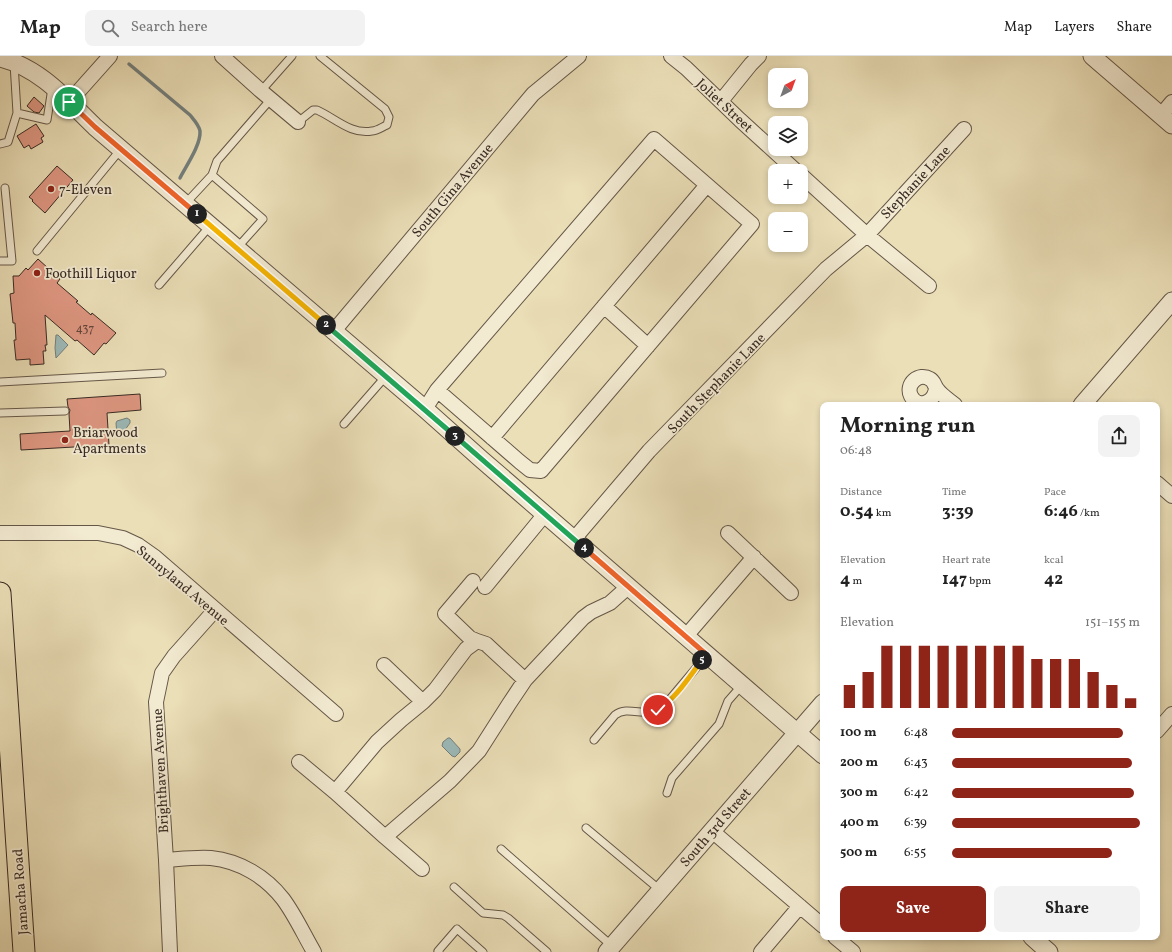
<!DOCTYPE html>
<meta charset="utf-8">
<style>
body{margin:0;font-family:Vollkorn,serif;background:#f2f2f2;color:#222;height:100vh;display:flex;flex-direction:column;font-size:15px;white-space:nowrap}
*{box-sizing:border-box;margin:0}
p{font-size:13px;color:#767676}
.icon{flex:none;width:22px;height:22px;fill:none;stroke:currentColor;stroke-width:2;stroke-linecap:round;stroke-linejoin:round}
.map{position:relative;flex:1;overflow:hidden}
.side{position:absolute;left:820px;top:346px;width:340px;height:538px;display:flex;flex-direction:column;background:#fff;border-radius:8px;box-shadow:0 2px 6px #0003}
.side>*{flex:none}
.needle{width:26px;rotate:41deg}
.fabs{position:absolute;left:768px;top:12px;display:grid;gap:8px}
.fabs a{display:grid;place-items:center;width:40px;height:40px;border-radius:8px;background:#fff;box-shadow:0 2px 6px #0003;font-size:20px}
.pin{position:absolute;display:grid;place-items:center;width:34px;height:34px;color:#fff;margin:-17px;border:2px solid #fff;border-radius:50%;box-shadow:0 1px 4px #0007}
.km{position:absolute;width:20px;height:20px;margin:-10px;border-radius:50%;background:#222;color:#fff;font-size:11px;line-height:20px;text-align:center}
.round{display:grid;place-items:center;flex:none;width:42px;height:42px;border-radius:8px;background:#f2f2f2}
.head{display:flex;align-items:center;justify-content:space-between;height:68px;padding:0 20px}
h1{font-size:22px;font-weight:700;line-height:30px}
.stats{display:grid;grid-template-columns:repeat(3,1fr);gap:6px;height:68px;padding:4px 20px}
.stats div{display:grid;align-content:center}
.stats b{font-size:17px;font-weight:700}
.stats small{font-size:11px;font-weight:400}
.stats p{font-size:11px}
.chart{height:112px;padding:8px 20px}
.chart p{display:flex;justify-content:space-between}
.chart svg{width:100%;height:72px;margin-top:4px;stroke:#8f2418;stroke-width:6}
.action{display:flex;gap:8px;margin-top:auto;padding:8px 20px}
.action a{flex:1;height:46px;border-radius:8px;background:#8f2418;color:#fff;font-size:16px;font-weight:700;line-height:46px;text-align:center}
.action a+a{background:#f2f2f2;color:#222}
ul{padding:0 20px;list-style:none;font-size:13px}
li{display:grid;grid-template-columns:64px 48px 1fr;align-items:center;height:30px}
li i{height:10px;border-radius:5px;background:#8f2418}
header{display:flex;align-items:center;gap:24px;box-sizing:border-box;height:56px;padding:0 20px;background:#fff;border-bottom:1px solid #e0e0e0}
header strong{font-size:19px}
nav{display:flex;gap:22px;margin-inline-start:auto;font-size:14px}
.search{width:280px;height:36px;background:#f2f2f2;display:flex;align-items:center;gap:10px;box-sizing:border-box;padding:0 14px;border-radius:8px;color:#767676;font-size:15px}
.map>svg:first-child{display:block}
.water{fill:#9cbab9;stroke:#74807d}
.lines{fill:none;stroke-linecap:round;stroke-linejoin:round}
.stream{stroke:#74807d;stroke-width:3.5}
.building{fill:#df9782;stroke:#382a23}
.service-casing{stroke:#655748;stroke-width:9}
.minor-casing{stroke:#655748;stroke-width:16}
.tertiary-casing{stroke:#655748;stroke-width:19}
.primary-casing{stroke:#382a23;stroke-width:23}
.service{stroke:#f2ead1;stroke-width:7}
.minor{stroke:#f2ead1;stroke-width:14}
.tertiary{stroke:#f2ead1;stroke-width:17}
.primary{stroke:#ebdfb8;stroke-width:21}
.split-1-casing{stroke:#fff;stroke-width:8}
.split-2-casing{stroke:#fff;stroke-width:8}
.split-3-casing{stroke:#fff;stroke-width:8}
.split-4-casing{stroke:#fff;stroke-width:8}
.split-5-casing{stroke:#fff;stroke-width:8}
.split-6-casing{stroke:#fff;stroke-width:8}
.split-1{stroke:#f0652b;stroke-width:5}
.split-2{stroke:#f5b400;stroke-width:5}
.split-3{stroke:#22a559;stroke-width:5}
.split-4{stroke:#22a559;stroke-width:5}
.split-5{stroke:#f0652b;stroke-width:5}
.split-6{stroke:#f5b400;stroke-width:5}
.poi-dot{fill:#8f2418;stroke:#f2ead1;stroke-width:1.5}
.labels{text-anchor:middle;stroke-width:3.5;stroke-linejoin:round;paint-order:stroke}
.number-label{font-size:12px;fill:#62453b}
.street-label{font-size:14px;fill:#382a23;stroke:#f2ead1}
.poi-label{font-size:14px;fill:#382a23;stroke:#f2ead1;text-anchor:start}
</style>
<header>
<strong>Map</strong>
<div class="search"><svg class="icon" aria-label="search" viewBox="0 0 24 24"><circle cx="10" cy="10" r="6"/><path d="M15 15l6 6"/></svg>Search here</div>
<nav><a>Map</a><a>Layers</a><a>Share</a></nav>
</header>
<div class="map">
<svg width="1172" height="896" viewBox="0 0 1172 896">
<rect width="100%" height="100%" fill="#ebdfb8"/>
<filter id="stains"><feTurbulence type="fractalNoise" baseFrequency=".005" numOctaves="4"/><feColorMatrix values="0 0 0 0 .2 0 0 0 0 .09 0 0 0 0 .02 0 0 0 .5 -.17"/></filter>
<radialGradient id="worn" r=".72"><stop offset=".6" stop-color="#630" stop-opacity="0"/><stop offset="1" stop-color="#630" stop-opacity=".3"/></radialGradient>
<!-- water -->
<path class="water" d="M 56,279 L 58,279 L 68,289 L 56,302 L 55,292 Z
M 127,362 L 130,364 L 130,367 L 122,378 L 119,379 L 117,379 L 116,367 L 117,365 Z
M 448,682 L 450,682 L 460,693 L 460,696 L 455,701 L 452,700 L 442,690 L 443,686 Z"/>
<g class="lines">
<!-- stream -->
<path class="stream" d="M 129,8 L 190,59 C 194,64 199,69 200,75 C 201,89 186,110 180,122"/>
</g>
<!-- building -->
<path class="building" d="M 34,41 L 44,50 L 39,57 L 34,56 L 27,50 Z
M 36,68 L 44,80 L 41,82 L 43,86 L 31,93 L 29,89 L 24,92 L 17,80 Z
M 57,110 L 73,124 L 45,157 L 32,145 L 33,144 L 29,141 Z
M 38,203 L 60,223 L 57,227 L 78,245 L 76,246 L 91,259 L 92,257 L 116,277 L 106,288 L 104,287 L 94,299 L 77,284 L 75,285 L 45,259 L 47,289 L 45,289 L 46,295 L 43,295 L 44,308 L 30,309 L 30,303 L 16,304 L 14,284 L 16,284 L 15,267 L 13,267 L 10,238 L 14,237 L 13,220 L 19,220 L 26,212 L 28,214 Z
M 140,338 L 141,354 L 107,357 L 109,389 L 21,394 L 20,378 L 70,375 L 69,358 L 70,354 L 68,351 L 67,343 Z"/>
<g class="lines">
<!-- service casing -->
<g class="service-casing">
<path id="service" d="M 261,35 L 292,0
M 17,57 L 47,64 L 52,32
M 298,66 L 313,54 L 317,54 C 335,62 351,79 372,75 C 377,75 382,71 387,69 L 389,61 L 385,53 L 320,0
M 0,88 L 8,86 L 17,57 L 14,7
M 212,119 L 217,105 L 271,43
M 185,148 L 212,119 L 263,163 L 237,192
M 37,195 L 121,93
M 0,205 L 12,205 L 5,132
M 159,229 L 210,170
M 0,326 L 162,317
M 0,357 L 65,355
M 344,368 L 386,320
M 594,684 L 615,659 C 626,650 641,659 654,656 C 658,655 662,652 665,649 L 707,599
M 667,737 L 672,722 L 719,668 L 728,645 L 742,629
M 586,772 L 660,834
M 501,793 L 612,890
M 454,831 L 483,857 L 503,859 L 508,862 L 547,896
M 439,896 L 438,895 L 457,873 L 483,896"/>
</g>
<!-- minor casing -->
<g class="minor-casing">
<path id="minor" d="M 222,0 L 261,35 L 298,66
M 671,0 L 686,12 L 740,64 L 796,115
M 721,45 L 751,8 L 759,0
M 69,46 L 110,0
M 1161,59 L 1172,46
M 801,119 L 867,179 L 929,230
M 604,250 L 648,290
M 333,276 L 533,38 L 579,0
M 936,332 C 935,346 918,354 911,340 C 905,328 919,316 930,323 C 934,325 934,329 937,333 C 941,339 949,344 955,349
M 425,353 L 437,334 L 654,83 L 752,168 L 541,415 L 530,414 L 520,406 L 437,334
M 492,382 L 707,129
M 1157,427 L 1172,440
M 0,477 L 98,477 L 123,482 L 138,489 L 155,501 L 336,658
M 728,477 L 791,537
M 574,483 L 649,395 L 826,213 L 867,179 L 964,73
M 473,525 L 445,558 L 470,582 L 477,585
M 485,531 L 545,458
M 686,580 L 754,501
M 423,646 L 435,634 L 466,593 L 477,585 L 486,588 L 525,624
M 1157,675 L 1172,658
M 299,706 L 335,736 L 385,781 L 450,725 L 479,695 L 509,648 L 525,624 L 583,562 L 591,556 L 610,547 L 628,531
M 335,736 L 377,686 L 401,664 L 423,646 L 384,609
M 712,775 L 823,870
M 385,781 L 422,813
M 166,804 C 180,803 197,801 211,802 C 240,805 266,821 283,843 C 295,859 304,879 314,896
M 835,881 L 853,896
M 170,896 L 166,804 L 156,646 L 162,617 L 174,600 L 215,554
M 761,896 L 800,850"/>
</g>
<!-- tertiary casing -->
<g class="tertiary-casing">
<path id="tertiary" d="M 1092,0 L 1172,69
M 0,2 C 39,11 67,44 95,71 L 425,353 L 481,403 L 823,699
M 1082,349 L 1172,245
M 1032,881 L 1049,896
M 607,896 L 823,647"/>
</g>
<!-- primary casing -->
<g class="primary-casing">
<path id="primary" d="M 0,537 L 24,896"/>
</g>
<!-- service -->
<use href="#service" class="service"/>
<!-- minor -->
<use href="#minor" class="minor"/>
<!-- tertiary -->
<use href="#tertiary" class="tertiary"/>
<!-- primary -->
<use href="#primary" class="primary"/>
</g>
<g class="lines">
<!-- split-1 casing -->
<g class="split-1-casing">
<path id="split-1" d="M 69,46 L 95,71 L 197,158"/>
</g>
<!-- split-2 casing -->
<g class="split-2-casing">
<path id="split-2" d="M 197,158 L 326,269"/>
</g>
<!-- split-3 casing -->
<g class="split-3-casing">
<path id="split-3" d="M 326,269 L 455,380"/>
</g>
<!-- split-4 casing -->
<g class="split-4-casing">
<path id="split-4" d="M 455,380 L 584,492"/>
</g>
<!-- split-5 casing -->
<g class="split-5-casing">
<path id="split-5" d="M 584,492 L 707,599 L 702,604"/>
</g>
<!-- split-6 casing -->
<g class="split-6-casing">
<path id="split-6" d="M 658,654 C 676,642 689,621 702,604"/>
</g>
<!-- split-1 -->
<use href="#split-1" class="split-1"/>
<!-- split-2 -->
<use href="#split-2" class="split-2"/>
<!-- split-3 -->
<use href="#split-3" class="split-3"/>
<!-- split-4 -->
<use href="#split-4" class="split-4"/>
<!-- split-5 -->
<use href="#split-5" class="split-5"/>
<!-- split-6 -->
<use href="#split-6" class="split-6"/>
</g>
<!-- markers -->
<g class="poi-dot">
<circle cx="51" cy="133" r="4"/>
<circle cx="37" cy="217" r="4"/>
<circle cx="65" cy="384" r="4"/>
</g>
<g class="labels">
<!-- number labels -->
<g class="number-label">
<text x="85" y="276">437</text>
</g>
<!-- street labels -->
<g class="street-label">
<text transform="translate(725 49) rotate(43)" y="5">Joliet Street</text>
<text transform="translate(915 126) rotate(-47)" y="5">Stephanie Lane</text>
<text transform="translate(452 134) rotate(-50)" y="5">South Gina Avenue</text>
<text transform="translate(716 327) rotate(-46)" y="5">South Stephanie Lane</text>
<text transform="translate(183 529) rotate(40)" y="5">Sunnyland Avenue</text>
<text transform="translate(160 715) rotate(-93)" y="5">Brighthaven Avenue</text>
<text transform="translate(715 771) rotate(-49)" y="5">South 3rd Street</text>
<text transform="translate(20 836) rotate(-94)" y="5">Jamacha Road</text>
</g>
<!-- poi labels -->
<g class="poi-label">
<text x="59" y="138">7-Eleven</text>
<text x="45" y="222">Foothill Liquor</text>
<text x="73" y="381">Briarwood<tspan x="73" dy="16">Apartments</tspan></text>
</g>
</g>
<rect width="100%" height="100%" filter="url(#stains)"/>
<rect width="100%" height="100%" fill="url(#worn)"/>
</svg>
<div class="fabs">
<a><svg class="needle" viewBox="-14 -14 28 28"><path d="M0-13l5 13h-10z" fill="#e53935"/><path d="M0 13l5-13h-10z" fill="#767676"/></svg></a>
<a><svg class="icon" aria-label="layers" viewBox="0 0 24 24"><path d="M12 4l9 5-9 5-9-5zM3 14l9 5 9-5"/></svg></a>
<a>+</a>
<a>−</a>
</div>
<div class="pin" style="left:69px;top:46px;background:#1e9e55"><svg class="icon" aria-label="arrive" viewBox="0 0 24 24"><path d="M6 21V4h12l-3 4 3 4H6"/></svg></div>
<div class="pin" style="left:658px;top:654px;background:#d93025"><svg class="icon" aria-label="check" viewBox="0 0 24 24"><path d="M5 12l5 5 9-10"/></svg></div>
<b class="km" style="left:197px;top:158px">1</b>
<b class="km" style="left:326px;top:269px">2</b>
<b class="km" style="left:455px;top:380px">3</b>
<b class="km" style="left:584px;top:492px">4</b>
<b class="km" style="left:702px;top:604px">5</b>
<section class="side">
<div class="head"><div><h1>Morning run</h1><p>06:48</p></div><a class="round"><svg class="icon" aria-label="share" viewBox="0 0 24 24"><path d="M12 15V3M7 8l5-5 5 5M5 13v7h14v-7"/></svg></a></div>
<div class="stats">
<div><p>Distance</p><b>0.54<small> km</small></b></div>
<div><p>Time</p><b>3:39</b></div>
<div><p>Pace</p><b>6:46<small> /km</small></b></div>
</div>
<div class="stats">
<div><p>Elevation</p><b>4<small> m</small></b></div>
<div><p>Heart rate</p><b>147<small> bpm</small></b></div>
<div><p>kcal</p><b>42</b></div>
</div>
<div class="chart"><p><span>Elevation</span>151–155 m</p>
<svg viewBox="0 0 160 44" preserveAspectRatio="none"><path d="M5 44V30M15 44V22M25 44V6M35 44V6M45 44V6M55 44V6M65 44V6M75 44V6M85 44V6M95 44V6M105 44V14M115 44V14M125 44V14M135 44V22M145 44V30M155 44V38"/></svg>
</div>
<ul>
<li><b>100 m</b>6:48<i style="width:91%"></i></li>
<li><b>200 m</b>6:43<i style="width:96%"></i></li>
<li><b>300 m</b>6:42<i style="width:97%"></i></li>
<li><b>400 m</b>6:39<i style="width:100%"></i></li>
<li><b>500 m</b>6:55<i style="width:85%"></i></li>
</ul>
<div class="action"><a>Save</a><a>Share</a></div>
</section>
</div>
